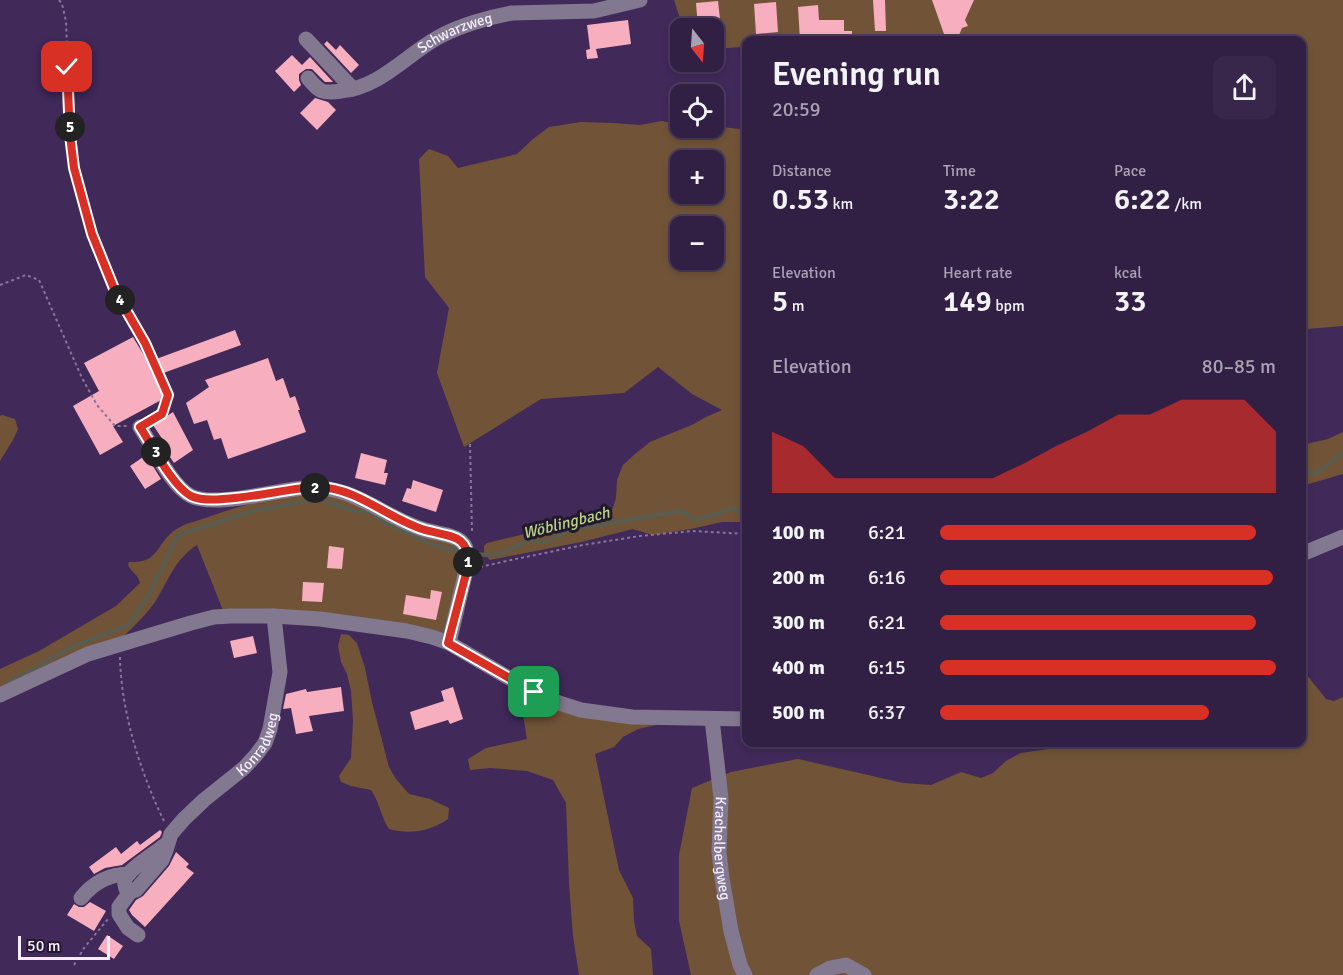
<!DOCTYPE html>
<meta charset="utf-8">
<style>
body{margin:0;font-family:Signika,sans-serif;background:#39274b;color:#f1f3f6;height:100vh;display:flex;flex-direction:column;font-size:22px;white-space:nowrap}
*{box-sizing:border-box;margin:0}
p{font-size:20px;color:#a8a2b2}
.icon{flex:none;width:33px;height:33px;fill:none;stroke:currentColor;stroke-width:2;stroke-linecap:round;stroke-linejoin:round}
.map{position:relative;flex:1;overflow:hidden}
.drawer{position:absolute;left:742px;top:36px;width:564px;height:711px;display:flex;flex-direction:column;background:#311f44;border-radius:12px;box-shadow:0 3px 9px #0003,0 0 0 2px #4c3d5d}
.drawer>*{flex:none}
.needle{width:39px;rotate:163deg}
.fabs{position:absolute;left:670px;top:18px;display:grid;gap:12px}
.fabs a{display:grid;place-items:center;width:54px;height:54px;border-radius:12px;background:#311f44;box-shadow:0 3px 9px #0003,0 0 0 2px #4c3d5d;font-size:30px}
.scale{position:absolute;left:18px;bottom:15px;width:92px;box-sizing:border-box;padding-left:6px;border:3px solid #f4ecfe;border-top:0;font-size:16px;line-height:21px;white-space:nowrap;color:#f4ecfe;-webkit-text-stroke:4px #23182e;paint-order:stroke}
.pin{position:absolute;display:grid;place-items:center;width:51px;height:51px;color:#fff;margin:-26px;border-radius:12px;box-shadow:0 3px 9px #0006}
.km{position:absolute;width:30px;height:30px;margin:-15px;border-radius:50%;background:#222;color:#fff;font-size:16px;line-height:30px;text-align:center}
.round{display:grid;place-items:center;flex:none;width:63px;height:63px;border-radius:12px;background:#39274b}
.summary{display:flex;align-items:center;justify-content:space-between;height:102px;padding:0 30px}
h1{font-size:33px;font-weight:600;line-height:45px}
.stats{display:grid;grid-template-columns:repeat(3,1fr);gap:9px;height:102px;padding:6px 30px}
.stats div{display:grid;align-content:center}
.stats b{font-size:30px;font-weight:600}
.stats small{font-size:16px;font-weight:400}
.stats p{font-size:16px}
.chart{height:168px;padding:12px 30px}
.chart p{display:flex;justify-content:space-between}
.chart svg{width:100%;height:108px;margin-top:6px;fill:#d93025;opacity:.7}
ul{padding:0 30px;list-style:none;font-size:20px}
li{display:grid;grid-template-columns:96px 72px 1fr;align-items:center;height:45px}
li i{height:15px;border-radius:8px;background:#d93025}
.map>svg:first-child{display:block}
.green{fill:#715438;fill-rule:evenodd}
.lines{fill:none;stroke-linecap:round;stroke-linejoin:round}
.stream{stroke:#595d4f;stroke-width:4}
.building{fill:#f7aebe}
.path{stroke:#87759a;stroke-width:2;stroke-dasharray:3 3;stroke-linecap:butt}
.minor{stroke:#82788f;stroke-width:15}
.route-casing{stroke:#fff;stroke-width:12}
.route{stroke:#d93025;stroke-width:8}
.labels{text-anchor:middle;stroke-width:6;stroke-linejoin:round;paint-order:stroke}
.street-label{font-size:15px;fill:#f4ecfe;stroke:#23182e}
.water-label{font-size:16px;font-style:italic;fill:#b7d584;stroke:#23182e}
</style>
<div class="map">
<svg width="1343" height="975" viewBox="0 0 1343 975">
<rect width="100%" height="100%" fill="#41295a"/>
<!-- green -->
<path class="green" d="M 674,0 L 1343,0 L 1343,326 L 1307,329 L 1302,334 L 1302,40 L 747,40 L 747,62 L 741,47 L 714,49 L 714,28 L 683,28 Z
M 662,121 L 681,125 L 681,128 L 714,128 L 714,126 L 747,130 L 747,522 L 722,522 L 691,529 L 652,535 L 633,529 L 581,542 L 490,560 L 484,554 L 484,546 L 487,543 L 545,529 L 555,519 L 564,517 L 594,520 L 607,516 L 613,508 L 616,498 L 617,480 L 623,465 L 635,454 L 650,442 L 694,424 L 706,417 L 722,410 L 692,394 L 658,367 L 624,393 L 541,399 L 464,447 L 437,373 L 449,308 L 425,277 L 419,159 L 429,149 L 448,156 L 458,168 L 517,154 L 533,139 L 549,127 L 581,122 L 613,123 L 640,125 ZM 681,160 L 714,160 L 714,194 L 681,194 ZM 714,226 L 714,260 L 681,260 L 681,226 Z
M 2,415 L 15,419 L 18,429 L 13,440 L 0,461 L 0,416 Z
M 1343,432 L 1343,474 L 1302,486 L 1302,445 L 1328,439 Z
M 302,493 L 334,494 L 453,541 L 463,549 L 445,637 L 224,613 L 197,545 C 174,560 169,580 155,602 C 146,615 134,626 123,637 L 0,690 L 0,669 L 39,651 L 116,606 L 140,583 C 138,574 132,573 128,565 L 129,562 C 162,564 155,540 180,527 C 189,522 201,520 211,516 C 242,505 270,498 302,493 Z
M 341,634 L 349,635 L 357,643 L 365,668 L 372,702 L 389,767 L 396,779 L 409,794 L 430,799 L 449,808 L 448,819 C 431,831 410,835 389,829 C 381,817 380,803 371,790 L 351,786 L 341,782 L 339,776 L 351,758 L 353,721 L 351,691 L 347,674 L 341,662 L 338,646 Z
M 1302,673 L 1307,675 L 1326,699 L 1334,701 L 1343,697 L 1343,975 L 691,975 L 679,921 L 679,855 L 692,788 L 731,772 L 798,759 L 903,783 L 931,785 L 961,772 L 981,778 L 993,773 L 1006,761 L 1021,753 L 1055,748 L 1088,747 L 1094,743 L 1302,742 Z
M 532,696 L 669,722 L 638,729 L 623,737 L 614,747 L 595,754 L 619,870 L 633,898 L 634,921 L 637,936 L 651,949 L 653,975 L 579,975 L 573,936 L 569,883 L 566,803 L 553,780 L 527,771 L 490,768 L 470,770 L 468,759 L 486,748 L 527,739 L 520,697 Z"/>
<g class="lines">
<!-- stream -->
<path class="stream" d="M 1302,474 L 1318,472 L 1343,453
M 471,553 L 485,555 L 500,554 L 528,541 L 545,542 L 574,529 L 681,511 L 697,520 L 734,508 L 747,518
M 8,683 L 74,646 L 128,625 L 150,593 L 178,535 L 254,511 L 318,499 L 352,511 L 370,512 L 386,524 L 439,547 L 461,551"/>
</g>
<!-- building -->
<path class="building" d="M 873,0 L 885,0 L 886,31 L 875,31 Z
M 932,0 L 974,0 L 965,20 L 968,26 L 962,28 L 957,40 L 942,40 L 944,34 Z
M 718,1 L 721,28 L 698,28 L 696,3 Z
M 776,2 L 778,32 L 756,34 L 754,4 Z
M 818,5 L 819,20 L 844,20 L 844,31 L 852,31 L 852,40 L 800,40 L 798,7 Z
M 628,20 L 631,44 L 596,49 L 598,58 L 587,59 L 586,50 L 590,49 L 587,25 Z
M 327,41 L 336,50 L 340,45 L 359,65 L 351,73 L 324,44 Z
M 292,55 L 302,65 L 310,57 L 333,82 L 325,82 L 312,69 L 306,69 L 299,74 L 299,80 L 301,85 L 294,92 L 275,71 Z
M 315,98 L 328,102 L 336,110 L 317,130 L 300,113 Z
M 235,330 L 241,345 L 155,376 L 156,378 L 155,379 L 165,398 L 113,426 L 123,442 L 100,455 L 73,406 L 99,391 L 84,363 L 133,337 L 148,362 Z
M 268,358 L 276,381 L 283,378 L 290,398 L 295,396 L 300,410 L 298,410 L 306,432 L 228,459 L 221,438 L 214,440 L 207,420 L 194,424 L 186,403 L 209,387 L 205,380 Z
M 173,412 L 193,450 L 174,463 L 162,445 L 165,443 L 153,425 Z
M 361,453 L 387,460 L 384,473 L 388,473 L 385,485 L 355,478 Z
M 146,455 L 161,479 L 145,489 L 130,466 Z
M 413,480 L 443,490 L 436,512 L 402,501 L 407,488 L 411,489 Z
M 329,546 L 344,548 L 342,569 L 327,568 Z
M 303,582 L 324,583 L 322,602 L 302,601 Z
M 431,590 L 442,592 L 436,620 L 403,614 L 406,595 L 430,599 Z
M 253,636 L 257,653 L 234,658 L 230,641 Z
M 341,687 L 344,711 L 309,716 L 313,731 L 296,734 L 291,708 L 283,709 L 286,694 L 306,689 L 307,692 Z
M 453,687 L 463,719 L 450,724 L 448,720 L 415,730 L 410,712 L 444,701 L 441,691 Z
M 160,830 L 162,832 L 160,837 L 122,865 L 105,868 L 94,874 L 89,867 L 116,847 L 121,854 L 137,841 L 140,845 Z
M 176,852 L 189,864 L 186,867 L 194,873 L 145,927 L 132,915 L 129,910 L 136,900 L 143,896 L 169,866 Z
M 90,902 L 106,911 L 94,931 L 67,915 L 74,904 L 79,907 L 84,907 Z
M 107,935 L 123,946 L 114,959 L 98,949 Z"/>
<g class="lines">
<!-- path -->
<path class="path" d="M 59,0 L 62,4 L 66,21 L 70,135 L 74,168 L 80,191 L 92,234 L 107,271 L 115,291 L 145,343 L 168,395 L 162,414 L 150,421
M 0,285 L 26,275 L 39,280 L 82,378 L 97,405 L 115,426 L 128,426
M 470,444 L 472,532
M 480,567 L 511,560 L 583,545 L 640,536 L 693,531 L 747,534
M 120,657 C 121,711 140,772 164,821
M 74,965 L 84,948 L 108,919"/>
<!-- minor -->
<g class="minor">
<path d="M 306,39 L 353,89"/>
<path id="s1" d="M 308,78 C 312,83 317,89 322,91 C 328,93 335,92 341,91 C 379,88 405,56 437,38 C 458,26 489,17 512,13 L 594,11 L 640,0"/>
<path d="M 140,427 C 152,445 172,487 191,496 C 215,508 276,490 304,488 C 354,484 379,515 422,529 C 446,537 472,532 467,566 L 449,643"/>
<path d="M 1302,554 L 1343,537"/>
<path d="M 0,695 L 88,654 L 191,623 L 214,617 L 231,616 L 274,616 L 320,619 L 407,631 L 432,637 L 449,643 L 533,692 L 559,703 L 581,710 L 632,717 L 747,719"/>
<path id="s2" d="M 712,719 L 721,798 L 719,852 L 722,878 L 731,931 L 740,965 L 745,975"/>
<path id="s3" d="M 168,843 C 159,850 129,869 125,879 C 124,883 125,885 126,889 L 130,892 L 136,890 L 162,860 L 166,850 L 171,834 L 184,819 L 204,800 L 244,768 L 256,755 L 265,743 L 270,729 L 280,672 L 274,616"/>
<path d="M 130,892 L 119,907 L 119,914 L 128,928 L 138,935"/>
<path d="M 81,898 C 93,883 109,874 129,874"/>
<path d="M 817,975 L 830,968 L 846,965 L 864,975"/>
</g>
</g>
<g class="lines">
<!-- route casing -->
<g class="route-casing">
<path id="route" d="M 67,67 L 70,135 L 74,168 L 92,234 L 115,291 L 145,343 L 168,395 L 162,414 L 140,427 C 152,445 172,486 191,496 C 200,500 213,500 223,499 C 241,498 259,495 277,492 C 290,490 304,487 318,487 C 357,488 386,517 422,529 C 446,537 471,532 468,566 L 448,643 L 534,692"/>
</g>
<!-- route -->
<use href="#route" class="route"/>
</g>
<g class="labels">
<!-- street labels -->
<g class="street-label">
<text dy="5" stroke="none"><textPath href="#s1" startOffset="168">Schwarzweg</textPath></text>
<text dy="5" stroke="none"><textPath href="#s3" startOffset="272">Konradweg</textPath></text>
<text dy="5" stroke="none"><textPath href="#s2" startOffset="130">Krachelbergweg</textPath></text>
</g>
<!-- water labels -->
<g class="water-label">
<text transform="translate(566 522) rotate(-14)" y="6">Wöblingbach</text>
</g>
</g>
</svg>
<div class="fabs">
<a><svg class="needle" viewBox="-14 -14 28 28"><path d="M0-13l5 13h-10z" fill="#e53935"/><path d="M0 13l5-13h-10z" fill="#a8a2b2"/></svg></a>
<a><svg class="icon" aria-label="locate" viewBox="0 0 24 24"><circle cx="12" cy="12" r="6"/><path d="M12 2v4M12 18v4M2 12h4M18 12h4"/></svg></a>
<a>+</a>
<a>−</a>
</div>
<div class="scale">50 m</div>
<div class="pin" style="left:534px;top:692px;background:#1e9e55"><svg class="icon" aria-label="arrive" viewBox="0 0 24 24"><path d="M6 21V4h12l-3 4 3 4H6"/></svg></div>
<div class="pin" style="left:67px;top:67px;background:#d93025"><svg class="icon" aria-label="check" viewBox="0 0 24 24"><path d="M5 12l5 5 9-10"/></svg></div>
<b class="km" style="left:468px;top:562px">1</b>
<b class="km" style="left:315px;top:488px">2</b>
<b class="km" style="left:156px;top:452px">3</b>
<b class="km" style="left:120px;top:300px">4</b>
<b class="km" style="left:70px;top:127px">5</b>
<section class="drawer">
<div class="summary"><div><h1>Evening run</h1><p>20:59</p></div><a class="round"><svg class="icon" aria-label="share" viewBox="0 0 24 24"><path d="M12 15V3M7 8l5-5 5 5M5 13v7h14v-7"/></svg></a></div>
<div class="stats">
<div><p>Distance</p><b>0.53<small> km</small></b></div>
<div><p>Time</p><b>3:22</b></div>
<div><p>Pace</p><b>6:22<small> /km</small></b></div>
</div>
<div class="stats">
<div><p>Elevation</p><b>5<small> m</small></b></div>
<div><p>Heart rate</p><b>149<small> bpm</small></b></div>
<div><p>kcal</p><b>33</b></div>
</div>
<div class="chart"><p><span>Elevation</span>80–85 m</p>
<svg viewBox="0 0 160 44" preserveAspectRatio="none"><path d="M0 44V19L10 25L20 38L30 38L40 38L50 38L60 38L70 38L80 32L90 25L100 19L110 12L120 12L130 6L140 6L150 6L160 19V44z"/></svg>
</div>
<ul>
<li><b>100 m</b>6:21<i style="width:94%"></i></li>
<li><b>200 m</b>6:16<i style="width:99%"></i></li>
<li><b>300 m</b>6:21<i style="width:94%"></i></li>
<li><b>400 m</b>6:15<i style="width:100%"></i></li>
<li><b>500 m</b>6:37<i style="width:80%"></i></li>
</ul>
</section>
</div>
